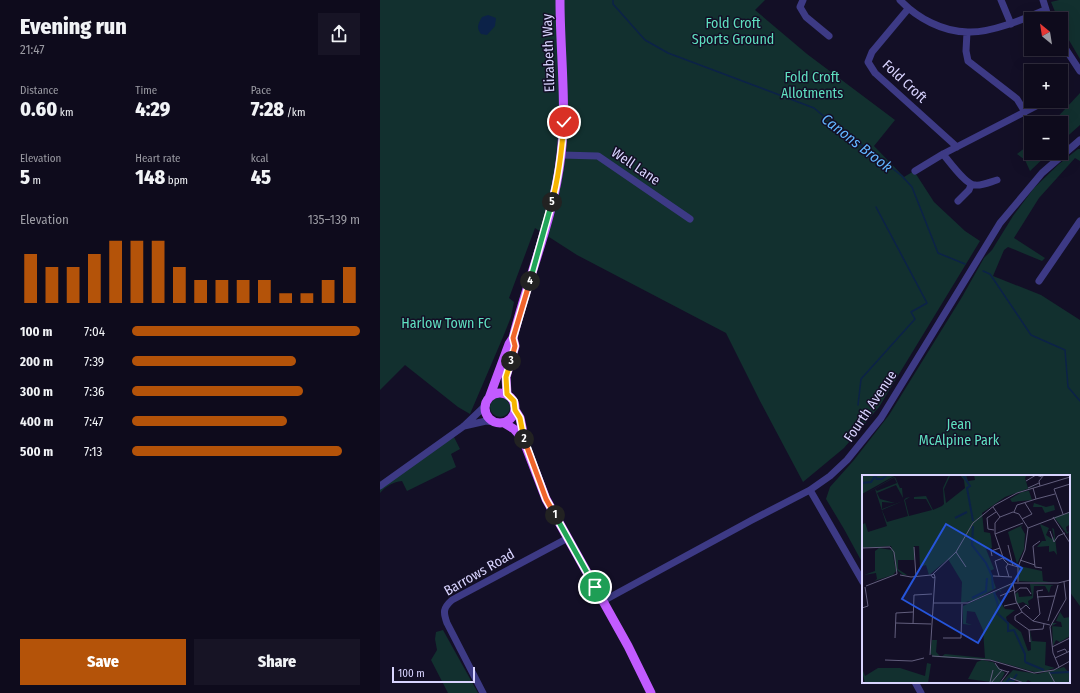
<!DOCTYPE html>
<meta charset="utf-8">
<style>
body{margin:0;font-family:"Fira Sans Condensed",sans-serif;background:#171425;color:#f1f3f6;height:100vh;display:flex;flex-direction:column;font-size:15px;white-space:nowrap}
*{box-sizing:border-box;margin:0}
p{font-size:13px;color:#9b9ba3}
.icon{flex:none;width:22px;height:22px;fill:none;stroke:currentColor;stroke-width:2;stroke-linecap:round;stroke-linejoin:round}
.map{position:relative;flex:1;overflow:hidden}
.sheet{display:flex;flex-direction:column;background:#0e0b1c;width:380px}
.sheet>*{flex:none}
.needle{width:26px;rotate:330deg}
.controls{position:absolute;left:644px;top:12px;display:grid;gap:8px}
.controls a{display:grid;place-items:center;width:44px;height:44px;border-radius:0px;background:#0e0b1c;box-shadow:0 4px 16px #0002,0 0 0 1px #2e2b3b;font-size:20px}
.scale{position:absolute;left:12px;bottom:10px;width:83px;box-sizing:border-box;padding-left:4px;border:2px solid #d9d4ff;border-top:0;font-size:11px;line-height:14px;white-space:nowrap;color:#d9d4ff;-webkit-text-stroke:3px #130f26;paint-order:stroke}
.pin{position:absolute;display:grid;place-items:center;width:34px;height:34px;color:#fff;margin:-17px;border:2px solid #fff;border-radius:50%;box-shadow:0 1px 4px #0007}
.km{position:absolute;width:20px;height:20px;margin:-10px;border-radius:50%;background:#222;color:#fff;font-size:11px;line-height:20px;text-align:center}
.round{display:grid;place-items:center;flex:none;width:42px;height:42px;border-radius:0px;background:#171425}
.head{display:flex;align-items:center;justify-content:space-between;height:68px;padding:0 20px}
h1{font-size:22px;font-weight:800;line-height:30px}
.figures{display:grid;grid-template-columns:repeat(3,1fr);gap:6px;height:68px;padding:4px 20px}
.figures div{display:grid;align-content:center}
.figures b{font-size:20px;font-weight:800}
.figures small{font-size:11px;font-weight:400}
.figures p{font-size:11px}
.chart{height:112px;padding:8px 20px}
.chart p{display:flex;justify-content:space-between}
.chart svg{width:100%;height:72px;margin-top:4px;stroke:#b45309;stroke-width:6}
.primary-button{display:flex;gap:8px;margin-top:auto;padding:8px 20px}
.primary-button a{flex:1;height:46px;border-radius:0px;background:#b45309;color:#fff;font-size:16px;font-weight:800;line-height:46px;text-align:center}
.primary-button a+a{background:#171425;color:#f1f3f6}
ul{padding:0 20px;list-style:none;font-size:13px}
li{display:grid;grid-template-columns:64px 48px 1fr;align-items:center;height:30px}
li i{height:10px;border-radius:5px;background:#b45309}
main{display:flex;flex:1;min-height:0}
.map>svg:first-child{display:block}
.green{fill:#12302f}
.water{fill:#0c2248}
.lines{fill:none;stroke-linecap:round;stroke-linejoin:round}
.stream{stroke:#0c2248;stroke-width:1.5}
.minor{stroke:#3d3a85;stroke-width:7}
.major{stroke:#c25bff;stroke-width:9}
.split-1-casing{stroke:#fff;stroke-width:8}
.split-2-casing{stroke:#fff;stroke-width:8}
.split-3-casing{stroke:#fff;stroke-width:8}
.split-4-casing{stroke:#fff;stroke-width:8}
.split-5-casing{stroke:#fff;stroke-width:8}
.split-6-casing{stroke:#fff;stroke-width:8}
.split-1{stroke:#22a559;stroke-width:5}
.split-2{stroke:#f0652b;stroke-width:5}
.split-3{stroke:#f5b400;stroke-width:5}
.split-4{stroke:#f0652b;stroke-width:5}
.split-5{stroke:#22a559;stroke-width:5}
.split-6{stroke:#f5b400;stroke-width:5}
.labels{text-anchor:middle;stroke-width:3;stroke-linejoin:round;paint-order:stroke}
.park-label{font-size:14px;fill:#5fe0c0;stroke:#130f26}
.street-label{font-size:14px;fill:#d9d4ff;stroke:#130f26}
.water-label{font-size:15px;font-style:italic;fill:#62b6ff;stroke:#130f26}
.inset-river{fill:none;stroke:#0c2248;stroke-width:2}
.inset-road{fill:none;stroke:#625e7d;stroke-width:1}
.view{fill:#2655da;fill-opacity:0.15;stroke:#2655da;stroke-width:2}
.inset-edge{fill:none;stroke:#d9d4ff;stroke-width:2}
</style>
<main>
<section class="sheet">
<div class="head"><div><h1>Evening run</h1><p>21:47</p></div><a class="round"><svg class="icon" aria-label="share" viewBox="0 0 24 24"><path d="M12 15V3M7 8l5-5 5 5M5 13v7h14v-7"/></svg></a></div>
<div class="figures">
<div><p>Distance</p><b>0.60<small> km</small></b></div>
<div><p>Time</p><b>4:29</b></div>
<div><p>Pace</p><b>7:28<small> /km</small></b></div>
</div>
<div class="figures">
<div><p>Elevation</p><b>5<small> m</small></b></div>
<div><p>Heart rate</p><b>148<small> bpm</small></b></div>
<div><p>kcal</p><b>45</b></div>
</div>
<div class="chart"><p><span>Elevation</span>135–139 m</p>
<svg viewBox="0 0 160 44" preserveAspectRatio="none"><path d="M5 44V14M15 44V22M25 44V22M35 44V14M45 44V6M55 44V6M65 44V6M75 44V22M85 44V30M95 44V30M105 44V30M115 44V30M125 44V38M135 44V38M145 44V30M155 44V22"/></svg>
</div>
<ul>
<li><b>100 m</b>7:04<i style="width:100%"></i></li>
<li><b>200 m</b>7:39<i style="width:72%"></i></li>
<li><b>300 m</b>7:36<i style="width:75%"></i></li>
<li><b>400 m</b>7:47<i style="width:68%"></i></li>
<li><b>500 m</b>7:13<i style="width:92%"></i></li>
</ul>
<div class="primary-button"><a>Save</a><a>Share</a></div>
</section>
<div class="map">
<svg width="700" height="693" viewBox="0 0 700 693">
<rect width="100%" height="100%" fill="#130f26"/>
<!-- green -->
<path class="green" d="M 0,0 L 385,0 L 375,10 L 427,54 L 515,120 L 494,146 L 524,177 L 534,171 L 554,202 L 585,231 L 600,241 L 499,407 L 464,448 L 423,482 L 380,401 L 346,333 L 197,255 L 155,228 L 129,298 L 134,302 L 131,317 L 123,337 L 90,414 L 78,407 L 25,365 L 0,390 Z
M 679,0 L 700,0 L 700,59 L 683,30 L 681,25 L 681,19 L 678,19 L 671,2 Z
M 700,93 L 700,125 L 681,142 L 681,123 L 672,123 Z
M 651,143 L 651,153 L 669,153 L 650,171 L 645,160 L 637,154 Z
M 698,149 L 700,149 L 700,161 L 695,158 L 659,198 L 634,238 L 665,258 L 662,261 L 628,247 L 624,250 L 613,276 L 661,295 L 700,320 L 700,606 L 689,591 L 689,476 L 483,476 L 483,564 L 464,529 L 446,499 L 450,487 L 474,460 L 509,415 L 582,297 L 604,258 L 612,250 L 633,216 L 654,188 L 679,164 Z
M110 407a10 10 0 1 1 20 0a10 10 0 1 1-20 0Z
M 74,437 L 80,449 L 71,454 L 76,467 L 27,491 L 22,481 C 13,482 6,486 0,493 L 0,486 Z
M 63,630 L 98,693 L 68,693 L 51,660 L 57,650 L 55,639 L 56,632 Z"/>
<!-- water -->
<path class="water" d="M 108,15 L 116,18 L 115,26 L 107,35 L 101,34 C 96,28 98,24 102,17 Z"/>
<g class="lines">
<!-- stream -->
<path class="stream" d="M 233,0 L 233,4 L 265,40 L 288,53 L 434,108 L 460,130 L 497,156 L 522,176 L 532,187 L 558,253 L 585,264
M 603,271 L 610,274 L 651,335 L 685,350 L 688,387 L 700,401
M 478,405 L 481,379 L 535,319 L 531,312 L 547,303 L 496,207"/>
<!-- minor -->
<path class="minor" d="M 423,0 L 420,7 L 426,17 L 449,36
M 520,0 C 537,18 563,32 588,32 C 611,33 644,19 665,10
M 621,0 L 631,24
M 663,0 L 669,19
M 528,9 L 492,52 L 488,62 L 495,73 L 577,147
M 587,32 L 586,51 L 588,61 L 637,99 L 645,112
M 681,42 L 700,71
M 563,154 C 569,161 586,185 595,185 C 602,186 610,182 617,180
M 181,155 L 218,156 L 310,219
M 535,171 L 563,154 L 666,101
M 578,201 L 589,190 L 591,185
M 659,281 L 700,221
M 84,426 L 106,421 L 114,422
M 0,486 L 84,426 L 106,405
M 430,490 L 483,582
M 223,601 L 372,520 L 430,490 L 450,476 L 467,460 L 501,418 L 620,223 L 662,173 L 700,140
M 535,682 L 541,693
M 103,693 L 67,623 C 63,612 63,608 72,600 L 188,538"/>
<!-- major -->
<path class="major" d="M105 408a15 15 0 1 1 30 0a15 15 0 1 1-30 0Z
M 127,394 L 126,377 L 135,346 L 133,338
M 109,398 L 129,344 L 133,338 C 148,277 174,218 181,155 C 187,104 180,52 180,0
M 135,410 L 140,418 L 146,447 L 166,499 L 248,646 L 271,693
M 124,423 L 134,429 L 144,440"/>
</g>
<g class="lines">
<!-- split-1 casing -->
<g class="split-1-casing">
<path id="split-1" d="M 175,515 L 215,587"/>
</g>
<!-- split-2 casing -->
<g class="split-2-casing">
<path id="split-2" d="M 144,439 L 166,499 L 175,515"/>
</g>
<!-- split-3 casing -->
<g class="split-3-casing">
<path id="split-3" d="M 131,361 L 126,377 L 127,394 L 134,401 L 135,410 L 140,418 L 144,439"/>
</g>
<!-- split-4 casing -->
<g class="split-4-casing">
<path id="split-4" d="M 131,361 L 135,346 L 133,338 L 150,281"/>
</g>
<!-- split-5 casing -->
<g class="split-5-casing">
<path id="split-5" d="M 150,281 L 172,202"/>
</g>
<!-- split-6 casing -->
<g class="split-6-casing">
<path id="split-6" d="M 172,202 C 179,176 182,149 184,122"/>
</g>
<!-- split-1 -->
<use href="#split-1" class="split-1"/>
<!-- split-2 -->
<use href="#split-2" class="split-2"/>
<!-- split-3 -->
<use href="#split-3" class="split-3"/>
<!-- split-4 -->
<use href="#split-4" class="split-4"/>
<!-- split-5 -->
<use href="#split-5" class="split-5"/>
<!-- split-6 -->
<use href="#split-6" class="split-6"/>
</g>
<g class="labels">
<!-- park labels -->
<g class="park-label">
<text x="353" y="28">Fold Croft<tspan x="353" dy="16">Sports Ground</tspan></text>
<text x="432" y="82">Fold Croft<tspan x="432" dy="16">Allotments</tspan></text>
<text x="66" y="328">Harlow Town FC</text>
<text x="579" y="429">Jean<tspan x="579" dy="16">McAlpine Park</tspan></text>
</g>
<!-- street labels -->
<g class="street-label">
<text transform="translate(168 53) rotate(-92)" y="5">Elizabeth Way</text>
<text transform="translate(525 81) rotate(43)" y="5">Fold Croft</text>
<text transform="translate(256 166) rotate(34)" y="5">Well Lane</text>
<text transform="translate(490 406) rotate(-56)" y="5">Fourth Avenue</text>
<text transform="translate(99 572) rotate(-30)" y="5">Barrows Road</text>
</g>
<!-- water labels -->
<g class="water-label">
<text transform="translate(477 143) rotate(38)" y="5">Canons Brook</text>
</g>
</g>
<!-- overview -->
<g transform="translate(482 475)">
<rect width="208" height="208" fill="#130f26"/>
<path d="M 0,0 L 34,0 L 0,19 ZM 87,0 L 88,1 L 82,14 L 84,28 L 103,13 L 102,5 L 98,0 L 104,0 L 106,6 L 113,5 L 112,0 L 165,0 L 163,3 L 166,13 L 176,10 L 143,22 L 120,38 L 122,57 L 128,58 L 129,62 L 130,73 L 124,74 L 132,94 L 128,96 L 134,113 L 113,125 L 99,128 L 100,107 L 86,84 L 67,100 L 64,90 L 58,92 L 57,71 L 52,71 L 52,85 L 36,85 L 36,94 L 45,100 L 41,100 L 35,95 L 29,71 L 0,73 L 0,50 L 3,48 L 0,38 L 6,57 L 25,51 L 13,14 L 15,16 L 35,8 L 32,2 L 0,21 L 33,2 L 38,13 L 40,13 L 41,23 L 34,10 L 15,18 L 18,24 L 33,28 L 20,27 L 20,34 L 41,26 L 20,35 L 25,47 L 46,41 L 42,25 L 44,23 L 48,22 L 43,25 L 47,41 L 70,35 L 64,24 L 52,24 L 52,22 L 64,21 L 71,35 L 80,31 L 82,29 L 81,13 ZM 171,15 L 167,16 L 170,25 L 150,27 L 148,24 L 160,17 ZM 172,28 L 184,32 L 192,30 L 193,35 L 183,38 L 180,32 L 171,32 ZM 208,37 L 207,50 L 204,52 L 205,57 L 208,56 L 205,59 L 192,42 ZM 178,49 L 187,53 L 184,60 L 190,64 L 192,62 L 190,53 L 192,54 L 195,80 L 192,76 L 187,77 L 187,71 L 175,72 L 180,66 L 184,66 ZM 161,50 L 159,52 L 163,59 L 162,74 L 155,89 L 146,57 ZM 17,73 L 30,75 L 34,96 L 31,100 L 12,106 L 15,104 L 14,98 L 2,100 L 13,96 L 13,76 ZM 157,91 L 180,96 L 181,106 L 193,108 L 156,106 ZM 150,109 L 151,113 L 149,110 L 138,115 L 140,119 L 137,115 L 133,118 L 143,134 L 153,135 L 144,142 L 145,146 L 159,157 L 166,176 L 169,175 L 168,155 L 170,166 L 184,167 L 183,190 L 193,193 L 176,198 L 130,185 L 72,182 L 68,178 L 70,165 L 75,165 L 74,177 L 79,182 L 83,179 L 123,183 L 121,155 L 113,137 L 105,136 L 104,148 L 110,150 L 101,149 L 101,131 ZM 168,109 L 192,110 L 189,111 L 187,118 L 183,111 L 172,111 L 171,123 L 166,126 L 167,131 L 161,127 L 155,129 L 153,119 L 156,117 L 157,122 L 170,121 ZM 198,137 L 202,143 L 208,142 L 208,147 L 204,148 L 208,147 L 208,161 L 198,167 L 194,165 L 191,171 L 190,148 L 195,148 L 190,151 L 200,152 L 199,147 L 194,146 ZM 120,185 L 131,187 L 143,198 L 137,208 L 106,204 L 115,187 ZM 65,188 L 69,189 L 66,208 L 3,208 L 0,196 L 0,193 L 3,201 L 16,193 L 38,193 L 63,201 ZM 202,192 L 208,199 L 208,208 L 171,208 L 166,205 L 163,208 L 154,205 L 151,208 L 139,208 L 151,195 L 176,199 Z" fill="#12302f"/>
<path class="inset-river" d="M 101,0 L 108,11 L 105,13 L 111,46M 0,8 L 9,7 L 13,1 L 15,4 L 20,4 L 25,0M 93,43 L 105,37M 111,51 L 110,70 L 124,88 L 130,101 L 131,114M 132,117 L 136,130 L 135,138 L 146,148 L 146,156 L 152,155 L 163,179 L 163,187M 110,123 L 124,116 L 125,103M 163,187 L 182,195M 188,198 L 207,197M 144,208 L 147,204 L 151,205 L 155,199"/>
<path class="inset-road" d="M 164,6 L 174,0 L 180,2M 178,11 L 177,6 L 182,0M 166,13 L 177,8M 174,24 L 193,19M 131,32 L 138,42M 152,37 L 155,30 L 174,24 L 171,13M 201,39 L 192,14 L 208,9M 191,42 L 208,68M 160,44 L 170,39 L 163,28M 132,55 L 126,54 L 125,43 L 134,37M 188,56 L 192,67 L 196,61 L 203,58M 133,59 L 161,48M 178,66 L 171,71 L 173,92 L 180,93M 146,70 L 151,91M 52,72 L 54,102M 0,73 L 28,72 L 32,77 L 35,99M 94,77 L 104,92M 130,81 L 129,76 L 138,73M 158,85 L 173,90M 146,89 L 144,92 L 147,102M 156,92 L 146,89 L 142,85 L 133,59 L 133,48 L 138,42 L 151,37 L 157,39 L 166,53M 71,99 L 94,77 L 111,48 L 133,30 L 155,18 L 208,2M 72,99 L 73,102 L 71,103 L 69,100 ZM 38,100 L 49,102 L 69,100M 131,101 L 150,102M 137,101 L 133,86 L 141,83M 156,107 L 156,92 L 163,75 L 166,53 L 208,37M 151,108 L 154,126 L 160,137 L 171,146 L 188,150M 4,111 L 35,99M 152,118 L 158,113 L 165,113 L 169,119M 138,121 L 152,115M 175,122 L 193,121M 71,128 L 106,128 L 151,108 L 196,108 L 208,105M 142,131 L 155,128M 0,133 L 6,131 L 3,112M 158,135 L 164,130 L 168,134M 160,137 L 153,141 L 153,145 L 167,155 L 181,154 L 182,149M 171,146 L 178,139 L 175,116 L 181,115M 186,146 L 196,110M 34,148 L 69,149M 51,149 L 52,120 L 70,119M 167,155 L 168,167M 33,163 L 34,138 L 51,137M 81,163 L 99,163 L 100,129M 190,172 L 208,163M 195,177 L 203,174 L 205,177M 68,180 L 73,102M 70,181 L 128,185 L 172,198 L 192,195 L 208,186M 193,183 L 208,176M 23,185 L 50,186 L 62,183M 133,188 L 137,194 L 146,197M 197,192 L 191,178 L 188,152 L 204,124 L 202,107M 187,197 L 193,208M 148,203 L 162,208M 128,207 L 131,195M 129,208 L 140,195M 138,208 L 147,196"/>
<path class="view" d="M 84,49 L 160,93 L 116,168 L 40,124 Z"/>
<rect width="208" height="208" class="inset-edge"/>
</g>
</svg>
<div class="controls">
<a><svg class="needle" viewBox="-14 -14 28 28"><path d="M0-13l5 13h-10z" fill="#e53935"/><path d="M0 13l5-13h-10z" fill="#9b9ba3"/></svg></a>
<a>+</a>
<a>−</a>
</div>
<div class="scale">100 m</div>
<div class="pin" style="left:215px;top:587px;background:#1e9e55"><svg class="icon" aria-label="arrive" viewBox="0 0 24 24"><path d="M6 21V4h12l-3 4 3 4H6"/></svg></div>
<div class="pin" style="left:184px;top:122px;background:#d93025"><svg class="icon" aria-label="check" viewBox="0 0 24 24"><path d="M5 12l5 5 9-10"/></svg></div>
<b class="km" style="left:175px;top:515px">1</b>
<b class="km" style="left:144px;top:439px">2</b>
<b class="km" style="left:131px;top:361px">3</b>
<b class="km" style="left:150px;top:281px">4</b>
<b class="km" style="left:172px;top:202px">5</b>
</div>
</main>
